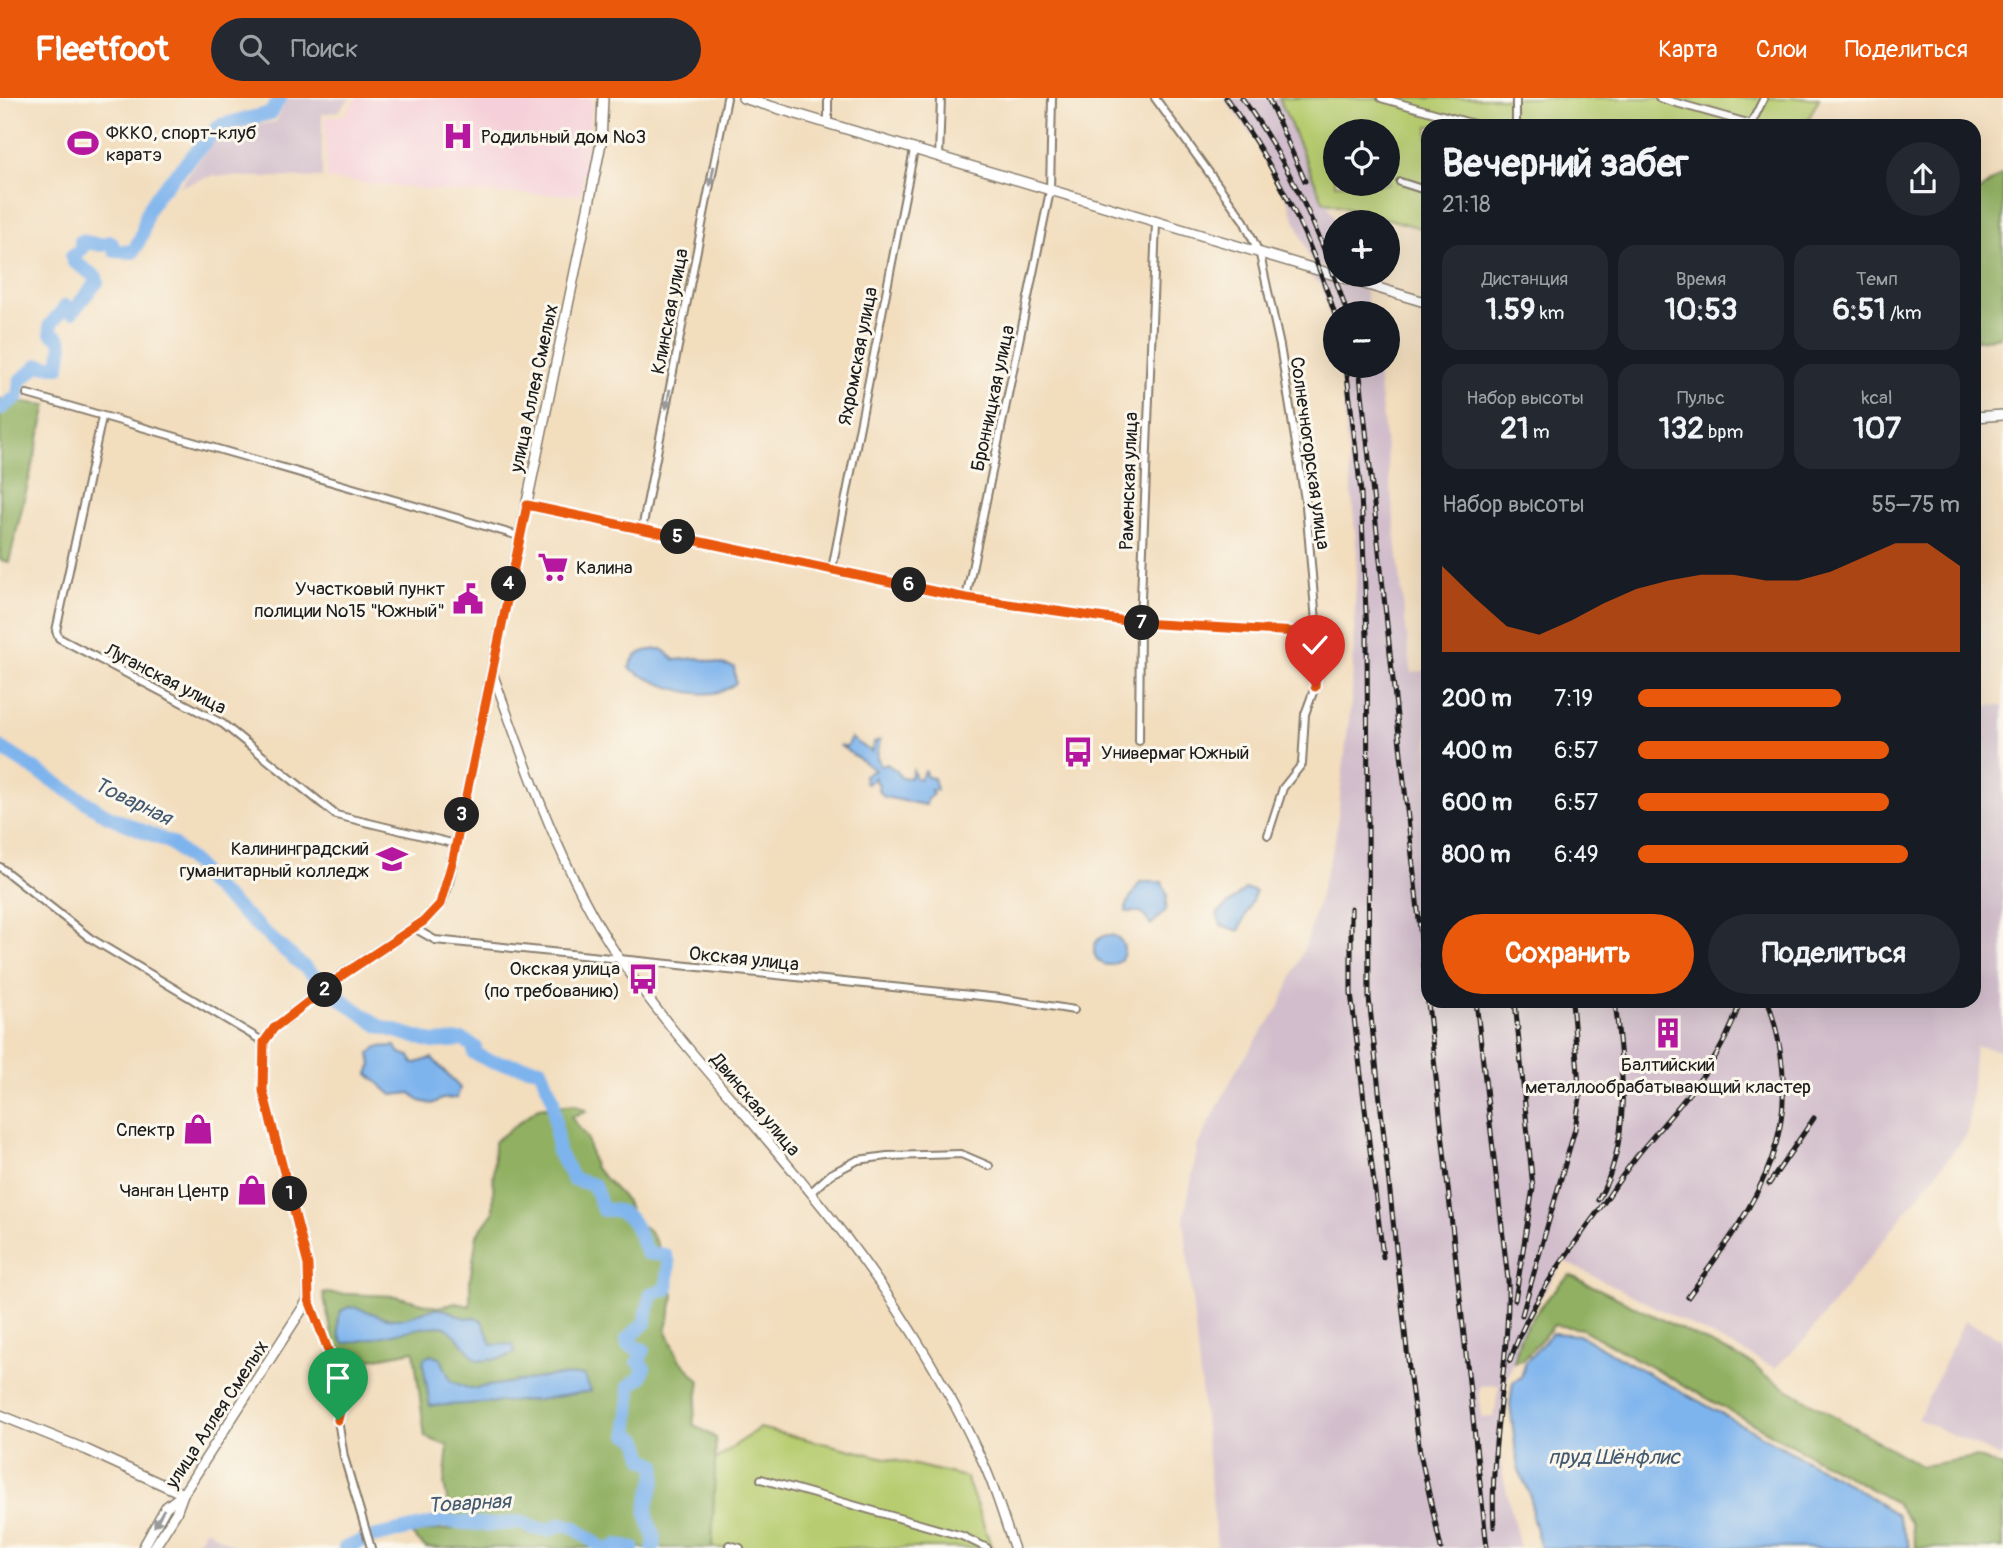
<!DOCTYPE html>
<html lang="ru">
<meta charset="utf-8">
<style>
body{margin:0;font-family:Pangolin,sans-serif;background:#242831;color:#f1f3f6;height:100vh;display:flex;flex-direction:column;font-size:26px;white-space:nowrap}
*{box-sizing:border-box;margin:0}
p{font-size:23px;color:#9ea1a6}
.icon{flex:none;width:38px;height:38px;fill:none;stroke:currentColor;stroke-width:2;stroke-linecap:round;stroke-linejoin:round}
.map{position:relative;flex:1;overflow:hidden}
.sheet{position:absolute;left:1421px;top:21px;width:560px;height:889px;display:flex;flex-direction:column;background:#171b24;border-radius:21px;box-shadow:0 7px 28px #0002}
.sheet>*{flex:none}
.fabs{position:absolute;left:1323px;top:21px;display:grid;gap:14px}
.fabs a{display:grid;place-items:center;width:77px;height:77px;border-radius:50%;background:#171b24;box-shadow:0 7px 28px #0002;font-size:35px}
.pin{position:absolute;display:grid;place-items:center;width:60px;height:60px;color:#fff;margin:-72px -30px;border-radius:50% 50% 50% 0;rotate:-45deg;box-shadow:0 0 7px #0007}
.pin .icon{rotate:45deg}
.km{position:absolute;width:35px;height:35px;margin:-18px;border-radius:50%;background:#222;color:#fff;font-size:19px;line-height:35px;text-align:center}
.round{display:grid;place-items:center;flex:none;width:74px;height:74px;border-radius:37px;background:#242831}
.head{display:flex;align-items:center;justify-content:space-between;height:119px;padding:0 21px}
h1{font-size:38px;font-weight:700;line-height:52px}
.stats{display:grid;grid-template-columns:repeat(3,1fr);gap:10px;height:119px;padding:7px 21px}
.stats div{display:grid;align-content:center;border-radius:18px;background:#242831;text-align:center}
.stats b{font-size:30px;font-weight:700}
.stats small{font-size:19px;font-weight:400}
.stats p{font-size:19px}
.chart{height:196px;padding:14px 21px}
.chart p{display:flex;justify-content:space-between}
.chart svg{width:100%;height:126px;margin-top:7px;fill:#ea580c;opacity:.7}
.button{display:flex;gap:14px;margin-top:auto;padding:14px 21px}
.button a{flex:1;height:80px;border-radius:42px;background:#ea580c;color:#fff;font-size:28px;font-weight:700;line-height:80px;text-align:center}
.button a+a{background:#242831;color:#f1f3f6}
ul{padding:0 21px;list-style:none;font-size:23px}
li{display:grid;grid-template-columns:112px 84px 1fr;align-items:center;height:52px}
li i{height:18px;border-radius:9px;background:#ea580c}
header{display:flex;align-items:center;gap:42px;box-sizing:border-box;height:98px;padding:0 35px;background:#ea580c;color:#fff}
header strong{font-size:33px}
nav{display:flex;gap:38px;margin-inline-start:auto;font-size:24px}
.search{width:490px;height:63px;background:#242831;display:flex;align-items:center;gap:18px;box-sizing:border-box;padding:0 24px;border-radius:38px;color:#9ea1a6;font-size:26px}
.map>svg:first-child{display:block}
.built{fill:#f5cfd9}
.industrial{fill:#d1bdcb;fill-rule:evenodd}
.green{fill:#b7cc70;stroke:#6a7446;stroke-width:2;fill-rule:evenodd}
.forest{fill:#91b062;stroke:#56663f;stroke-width:2}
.water{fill:#7eb4ed;stroke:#4d6884;stroke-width:2}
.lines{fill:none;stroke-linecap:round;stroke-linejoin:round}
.river{stroke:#7eb4ed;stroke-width:14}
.minor-casing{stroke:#877c6c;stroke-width:10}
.tertiary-casing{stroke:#877c6c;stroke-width:11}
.secondary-casing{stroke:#877c6c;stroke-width:12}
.minor{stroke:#fff;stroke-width:6}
.tertiary{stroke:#fff;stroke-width:8}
.secondary{stroke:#fff;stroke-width:9}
.rail-casing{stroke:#1c1c1c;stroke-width:5}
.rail{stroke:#fbf7ec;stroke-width:2.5;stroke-dasharray:8;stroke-linecap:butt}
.oneway{fill:#999}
.route-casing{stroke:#fff;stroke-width:14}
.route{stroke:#ea580c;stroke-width:9}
.labels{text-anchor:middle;stroke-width:6;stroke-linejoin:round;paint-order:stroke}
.poi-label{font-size:19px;fill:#1c1c1c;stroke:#fbf7ec;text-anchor:end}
.street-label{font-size:19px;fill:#1c1c1c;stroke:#fbf7ec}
.water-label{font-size:21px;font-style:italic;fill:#435970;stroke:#fbf7ec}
</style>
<header>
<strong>Fleetfoot</strong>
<div class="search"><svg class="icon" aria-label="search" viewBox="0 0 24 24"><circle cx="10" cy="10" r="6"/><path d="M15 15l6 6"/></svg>Поиск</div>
<nav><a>Карта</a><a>Слои</a><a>Поделиться</a></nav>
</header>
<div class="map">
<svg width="2003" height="1450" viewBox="0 0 2003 1450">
<rect width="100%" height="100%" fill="#fbf7ec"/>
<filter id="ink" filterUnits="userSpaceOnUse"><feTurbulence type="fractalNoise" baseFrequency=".0143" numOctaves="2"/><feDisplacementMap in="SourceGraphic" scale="14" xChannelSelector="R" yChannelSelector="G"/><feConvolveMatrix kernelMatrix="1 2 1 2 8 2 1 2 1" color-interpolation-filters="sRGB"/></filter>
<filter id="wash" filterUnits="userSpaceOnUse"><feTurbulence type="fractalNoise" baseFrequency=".00686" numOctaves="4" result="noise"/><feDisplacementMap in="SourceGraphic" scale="28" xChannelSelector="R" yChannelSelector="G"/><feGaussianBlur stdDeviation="1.57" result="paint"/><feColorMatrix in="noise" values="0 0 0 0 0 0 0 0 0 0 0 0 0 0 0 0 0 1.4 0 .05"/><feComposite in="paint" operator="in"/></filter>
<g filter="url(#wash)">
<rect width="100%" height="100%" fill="#f2ddbd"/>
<!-- built -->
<path class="built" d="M 356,0 L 593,0 L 581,97 L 462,95 L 327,81 L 325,19 L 344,17 Z"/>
<!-- industrial -->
<path class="industrial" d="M 288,0 L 350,0 L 339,13 L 322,16 L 322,80 L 212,78 L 179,89 L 222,32 L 276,24 Z
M 1224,0 L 1280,0 L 1336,124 L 1335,173 L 1312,166 L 1287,101 L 1252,37 Z
M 1311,170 L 1364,186 L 1369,215 L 1335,215 L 1335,232 L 1321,186 L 1309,178 Z
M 1340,268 L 1377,268 L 1411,575 L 1428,572 L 1428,903 L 1974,903 L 1974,607 L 2003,608 L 2003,953 L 1975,948 L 1968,1035 L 1806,1240 L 1775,1270 L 1564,1163 L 1529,1218 L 1505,1288 L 1500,1329 L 1500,1364 L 1520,1450 L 1217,1450 L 1184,1120 L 1198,1047 L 1238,969 L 1280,908 L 1307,843 L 1335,742 L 1352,595 L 1357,454 ZM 1499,1287 L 1494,1319 L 1481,1320 L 1479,1288 Z
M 1964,1223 L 2003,1241 L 2003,1360 L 1918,1321 Z
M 206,1431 L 237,1450 L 192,1450 Z"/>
<!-- green -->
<path class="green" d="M 1279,0 L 1819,0 L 1805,28 L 1428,28 L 1428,132 L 1323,103 ZM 1335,33 L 1388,33 L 1388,86 L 1335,86 Z
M 759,1330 L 966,1379 L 992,1450 L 712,1450 L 715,1362 Z"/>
<!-- forest -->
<path class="forest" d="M 2003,75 L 2003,232 L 2000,239 L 1976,242 L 1974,171 L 1978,167 L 1974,97 Z
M 0,301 L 47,307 L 9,464 L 0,462 Z
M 574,1006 L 587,1013 L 571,1019 L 587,1040 L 594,1069 L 624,1100 L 637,1125 L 649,1132 L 657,1146 L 667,1166 L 674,1198 L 666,1231 L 679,1261 L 700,1283 L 693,1326 L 716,1340 L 712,1450 L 426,1450 L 410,1435 L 453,1431 L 444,1386 L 448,1348 L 425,1339 L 414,1253 L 356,1264 L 337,1260 L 323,1195 L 396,1198 L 437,1209 L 456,1205 L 470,1208 L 470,1182 L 477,1137 L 493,1115 L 494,1044 L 538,1010 Z
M 1570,1177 L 1753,1266 L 1765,1278 L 1921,1368 L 1976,1359 L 2003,1369 L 2003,1450 L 1916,1450 L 1911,1426 L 1896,1405 L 1582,1231 L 1554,1227 L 1523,1262 L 1514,1264 C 1517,1255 1518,1240 1524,1232 C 1537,1213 1552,1192 1570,1177 Z"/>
<!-- water -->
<path class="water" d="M 662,551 L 675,562 L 697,560 L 734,569 L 736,585 C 709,609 656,587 629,570 C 635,553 645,552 662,551 Z
M 851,640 L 872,654 L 874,645 L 880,642 L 877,659 L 881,668 L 887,666 L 897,673 L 900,679 L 910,680 L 913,672 L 916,680 L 920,681 L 925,673 L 927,679 L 934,680 L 937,692 L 931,692 L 933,696 L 927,701 L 926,707 L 884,699 L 878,691 L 879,686 L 875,684 L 875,679 L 867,686 L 865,685 L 864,677 L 875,672 L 839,647 L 846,649 Z
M 1140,784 L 1162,784 L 1167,797 L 1166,812 L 1151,827 L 1141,814 L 1126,814 L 1126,807 Z
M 1245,791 L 1256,793 L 1239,833 L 1221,827 L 1217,816 Z
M1094 852a15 15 0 1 1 30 0a15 15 0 1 1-30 0Z
M 395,948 L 400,955 L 410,958 L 413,966 L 432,960 L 460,990 L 457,1000 L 442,1001 L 432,1006 L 420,1003 L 411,995 L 392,997 L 368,976 L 372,966 L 369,956 L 377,949 Z
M 349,1209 C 366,1209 379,1222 397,1221 C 412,1221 424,1210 439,1211 C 454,1211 458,1223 475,1219 L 482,1223 L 492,1247 L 513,1246 L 515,1255 L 503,1260 L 478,1263 C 467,1254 459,1238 447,1230 C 434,1222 367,1245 344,1245 C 337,1238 337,1222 341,1213 Z
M 1552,1235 L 1579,1237 L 1851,1387 L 1897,1417 L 1910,1450 L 1541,1450 L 1532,1418 L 1531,1399 L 1518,1370 L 1510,1306 L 1513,1284 L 1521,1279 L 1526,1264 Z
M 431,1257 L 441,1261 L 451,1283 L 470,1291 L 553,1278 L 584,1277 L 591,1293 L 538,1302 L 430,1308 L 423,1265 L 424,1260 Z"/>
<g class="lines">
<!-- river -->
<path class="river" d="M 0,311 L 18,298 L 20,283 L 38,267 L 59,269 C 59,255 69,243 51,235 L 50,227 L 66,208 L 72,214 L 97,184 L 96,179 L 73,163 L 72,158 L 82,150 L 81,143 L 101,147 L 111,144 L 115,153 L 133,154 L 142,137 L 147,114 L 157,97 L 220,27 L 271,15 L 280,0
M 0,649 L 106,717 L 171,745 L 197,768 L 208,784 L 282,850 L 345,904 L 379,928 L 433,944 L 464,942 L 475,949 L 474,955 L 490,963 L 540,971 L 553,1001 L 558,1054 L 573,1081 L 594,1087 L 603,1112 C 635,1109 636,1133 647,1155 L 665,1157 L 669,1165 L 667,1191 L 651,1196 L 645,1225 L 627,1241 L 628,1247 L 644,1252 L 638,1263 L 644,1270 L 641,1279 L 629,1288 C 632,1305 627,1319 628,1336 L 638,1342 L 644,1361 L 655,1366 C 659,1386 644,1400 647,1417 C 648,1429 658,1437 653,1450
M 372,1439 L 444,1423 L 490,1427 L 522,1424 L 533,1430 L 549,1432 L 561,1426 L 574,1429 L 602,1450
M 345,1450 L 362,1443
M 612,1450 L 618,1447 L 633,1450"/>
</g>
</g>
<g filter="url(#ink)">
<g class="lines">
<!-- minor casing -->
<g class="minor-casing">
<path id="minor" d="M 1155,0 L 1244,123 L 1260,157 L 1280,248 L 1306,408 L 1317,535 L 1315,589 L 1305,616 L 1302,666 L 1283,690 L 1268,737
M 1381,0 L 1481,28
M 1659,0 L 1751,26
M 828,26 L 828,0
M 1516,28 L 1516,0
M 1750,28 L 1764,0
M 939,60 L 941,0
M 1400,84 L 1428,93
M 27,296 L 519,438
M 102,319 L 56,533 L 59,540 L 223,626 L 336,717 L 456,746
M 527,407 L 966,500 L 1140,525 L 1317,535
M 642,431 L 727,0
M 832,471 L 914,52
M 966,500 L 1050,93 L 1052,0
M 1139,643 L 1140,525 L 1156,125
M 0,769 L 90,840 L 264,944
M 414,830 L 435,842 L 1000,900 L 1074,912
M 811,1094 L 831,1076 L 858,1062 L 887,1058 L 961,1056 L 989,1068
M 308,1202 L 344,1295 L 338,1322 L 344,1359 L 371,1450
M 761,1381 L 962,1438 L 987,1450
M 729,1447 L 740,1450"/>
</g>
<!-- tertiary casing -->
<g class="tertiary-casing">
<path id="tertiary" d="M 492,573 C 525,666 562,775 617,857 C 675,942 747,1015 811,1095 C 876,1174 935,1263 979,1356 C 994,1385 1003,1419 1014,1450"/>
</g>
<!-- secondary casing -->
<g class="secondary-casing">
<path id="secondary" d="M 743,0 L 1428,205
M 1974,319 L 2003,317
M 0,1317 L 87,1352 L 183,1396
M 143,1450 L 166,1409 L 182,1397
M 154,1450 L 176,1415 L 183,1396 L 308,1202 L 308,1167 L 263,993 L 264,944 L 274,930 L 343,876 L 424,823 L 440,806 L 447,789 L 589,106 L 601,45 L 603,0"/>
</g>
<!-- minor -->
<use href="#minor" class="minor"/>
<!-- tertiary -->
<use href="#tertiary" class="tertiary"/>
<!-- secondary -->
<use href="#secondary" class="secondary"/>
<!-- rail casing -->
<g class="rail-casing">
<path id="rail" d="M 1226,0 C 1275,67 1310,138 1335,217
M 1242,0 C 1290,66 1322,138 1347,215
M 1268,0 L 1305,83
M 1346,268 L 1361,395 L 1367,538 L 1369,900 L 1410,1280 L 1420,1355 L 1441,1450
M 1359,268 L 1487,1450
M 1351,810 L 1351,895 L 1383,1159
M 1476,903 L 1508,1182 C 1510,1265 1489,1346 1494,1429
M 1769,1086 L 1814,1020
M 1598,1102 C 1633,1042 1622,968 1615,903
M 1688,1199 C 1761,1099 1810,1032 1768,903
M 1515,1202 L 1533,1090 L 1515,903
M 1522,1217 L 1575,1031 L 1580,999 L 1572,903
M 1510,1263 C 1528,1208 1562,1162 1596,1116 C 1611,1095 1624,1074 1640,1054 C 1679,1006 1723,965 1740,903"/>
</g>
<!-- rail -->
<use href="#rail" class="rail"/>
</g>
<!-- one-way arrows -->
<defs><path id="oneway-solid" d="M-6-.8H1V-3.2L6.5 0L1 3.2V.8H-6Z" transform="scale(1.75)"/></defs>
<g class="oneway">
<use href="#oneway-solid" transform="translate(712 78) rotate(101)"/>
<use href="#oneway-solid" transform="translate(668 301) rotate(101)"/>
<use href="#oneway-solid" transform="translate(159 1420) rotate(119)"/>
</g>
</g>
<g class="lines" filter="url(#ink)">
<!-- route casing -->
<g class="route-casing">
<path id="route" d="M 338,1322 L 344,1294 L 309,1202 L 308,1167 L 263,993 L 264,944 L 274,930 L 344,876 L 424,823 L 440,806 L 453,761 L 527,407 L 966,500 L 1140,525 L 1317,535 L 1315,589"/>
</g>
<!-- route -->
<use href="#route" class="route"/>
</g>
<!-- icons -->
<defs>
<g id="hospital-bare" transform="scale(2.415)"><path d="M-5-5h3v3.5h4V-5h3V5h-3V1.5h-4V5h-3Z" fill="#b5179e" stroke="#fbf7ec" stroke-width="2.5" paint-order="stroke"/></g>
<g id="stadium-bare" transform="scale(2.415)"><path d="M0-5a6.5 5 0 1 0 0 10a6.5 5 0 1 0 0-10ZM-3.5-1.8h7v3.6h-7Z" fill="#b5179e" stroke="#fbf7ec" stroke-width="2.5" paint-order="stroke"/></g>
<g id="supermarket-bare" transform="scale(2.415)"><path d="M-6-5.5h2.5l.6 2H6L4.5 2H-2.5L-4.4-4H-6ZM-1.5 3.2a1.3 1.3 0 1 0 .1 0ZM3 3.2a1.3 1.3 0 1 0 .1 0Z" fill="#b5179e" stroke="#fbf7ec" stroke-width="2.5" paint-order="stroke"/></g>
<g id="civic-bare" transform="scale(2.415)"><path d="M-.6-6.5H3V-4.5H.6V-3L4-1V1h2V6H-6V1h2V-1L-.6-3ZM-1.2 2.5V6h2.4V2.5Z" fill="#b5179e" stroke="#fbf7ec" stroke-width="2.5" paint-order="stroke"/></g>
<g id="bus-bare" transform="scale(2.415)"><path d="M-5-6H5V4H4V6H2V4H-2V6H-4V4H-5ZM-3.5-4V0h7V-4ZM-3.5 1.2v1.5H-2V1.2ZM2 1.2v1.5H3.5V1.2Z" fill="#b5179e" stroke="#fbf7ec" stroke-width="2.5" paint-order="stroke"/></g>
<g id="university-bare" transform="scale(2.415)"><path d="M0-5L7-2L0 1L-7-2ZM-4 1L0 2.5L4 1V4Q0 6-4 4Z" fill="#b5179e" stroke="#fbf7ec" stroke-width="2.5" paint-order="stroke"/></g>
<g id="building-bare" transform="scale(2.415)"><path d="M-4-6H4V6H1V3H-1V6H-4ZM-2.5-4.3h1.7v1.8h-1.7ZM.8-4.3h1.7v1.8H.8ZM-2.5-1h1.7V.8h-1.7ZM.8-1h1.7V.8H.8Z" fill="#b5179e" stroke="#fbf7ec" stroke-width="2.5" paint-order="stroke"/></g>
<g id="shop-bare" transform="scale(2.415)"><path d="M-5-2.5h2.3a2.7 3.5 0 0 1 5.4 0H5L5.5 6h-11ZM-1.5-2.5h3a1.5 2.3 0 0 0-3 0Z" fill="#b5179e" stroke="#fbf7ec" stroke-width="2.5" paint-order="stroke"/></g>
</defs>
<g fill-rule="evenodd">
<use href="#hospital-bare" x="458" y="38"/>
<use href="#stadium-bare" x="83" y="45"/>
<use href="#supermarket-bare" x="553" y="469"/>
<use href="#civic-bare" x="468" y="501"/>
<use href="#bus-bare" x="1078" y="654"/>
<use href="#university-bare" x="392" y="761"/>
<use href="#bus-bare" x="643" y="881"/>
<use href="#building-bare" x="1668" y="935"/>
<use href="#shop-bare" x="198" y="1031"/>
<use href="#shop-bare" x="252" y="1092"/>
</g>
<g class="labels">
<!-- poi labels -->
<g class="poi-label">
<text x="106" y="41" text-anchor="start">ФККО, спорт-клуб<tspan x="106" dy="22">каратэ</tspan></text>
<text x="481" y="45" text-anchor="start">Родильный дом №3</text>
<text x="576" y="476" text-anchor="start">Калина</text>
<text x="445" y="497">Участковый пункт<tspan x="445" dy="22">полиции №15 "Южный"</tspan></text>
<text x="1101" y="661" text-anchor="start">Универмаг Южный</text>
<text x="369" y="757">Калининградский<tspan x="369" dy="22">гуманитарный колледж</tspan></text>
<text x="620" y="877">Окская улица<tspan x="620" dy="22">(по требованию)</tspan></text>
<text x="1668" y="973" text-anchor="middle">Балтийский<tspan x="1668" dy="22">металлообрабатывающий кластер</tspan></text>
<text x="175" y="1038">Спектр</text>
<text x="229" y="1099">Чанган Центр</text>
</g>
<!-- street labels -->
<g class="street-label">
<text transform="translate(669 213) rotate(-79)" y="7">Клинская улица</text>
<text transform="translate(857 258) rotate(-79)" y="7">Яхромская улица</text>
<text transform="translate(533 290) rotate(-78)" y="7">улица Аллея Смелых</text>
<text transform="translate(992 300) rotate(-78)" y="7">Бронницкая улица</text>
<text transform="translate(1311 355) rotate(82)" y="7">Солнечногорская улица</text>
<text transform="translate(1128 383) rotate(-88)" y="7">Раменская улица</text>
<text transform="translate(166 580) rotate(27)" y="7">Луганская улица</text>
<text transform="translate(744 860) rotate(6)" y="7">Окская улица</text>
<text transform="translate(756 1006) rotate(50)" y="7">Двинская улица</text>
<text transform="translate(216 1316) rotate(-57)" y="7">улица Аллея Смелых</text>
</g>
<!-- water labels -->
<g class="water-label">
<text transform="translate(133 703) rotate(26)" y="7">Товарная</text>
<text x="1614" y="1366">пруд Шёнфлис</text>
<text transform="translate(469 1405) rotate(-3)" y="7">Товарная</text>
</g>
</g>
</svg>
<div class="fabs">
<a><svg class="icon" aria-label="locate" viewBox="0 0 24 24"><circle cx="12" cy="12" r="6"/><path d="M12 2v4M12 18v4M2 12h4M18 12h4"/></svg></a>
<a>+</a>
<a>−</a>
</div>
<div class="pin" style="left:338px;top:1322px;background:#1e9e55"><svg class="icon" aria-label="arrive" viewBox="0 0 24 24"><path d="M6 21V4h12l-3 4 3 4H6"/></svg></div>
<div class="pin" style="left:1315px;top:589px;background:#d93025"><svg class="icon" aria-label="check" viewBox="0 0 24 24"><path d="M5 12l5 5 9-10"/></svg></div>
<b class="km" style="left:290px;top:1096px">1</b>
<b class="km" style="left:325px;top:892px">2</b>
<b class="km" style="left:462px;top:717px">3</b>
<b class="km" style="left:509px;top:486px">4</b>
<b class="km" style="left:678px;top:439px">5</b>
<b class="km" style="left:909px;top:487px">6</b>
<b class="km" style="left:1142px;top:525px">7</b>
<section class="sheet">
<div class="head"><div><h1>Вечерний забег</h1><p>21:18</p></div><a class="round"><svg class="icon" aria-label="share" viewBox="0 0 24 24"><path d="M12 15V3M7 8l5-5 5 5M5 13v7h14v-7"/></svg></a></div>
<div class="stats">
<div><p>Дистанция</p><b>1.59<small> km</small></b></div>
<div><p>Время</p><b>10:53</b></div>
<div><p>Темп</p><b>6:51<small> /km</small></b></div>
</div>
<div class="stats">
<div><p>Набор высоты</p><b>21<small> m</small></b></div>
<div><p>Пульс</p><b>132<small> bpm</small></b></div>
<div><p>kcal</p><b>107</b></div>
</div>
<div class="chart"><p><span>Набор высоты</span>55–75 m</p>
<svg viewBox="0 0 160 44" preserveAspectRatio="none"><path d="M0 44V14L10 25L20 35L30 38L40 33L50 27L60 22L70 19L80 17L90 17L100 19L110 19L120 16L130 11L140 6L150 6L160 14V44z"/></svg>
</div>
<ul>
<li><b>200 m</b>7:19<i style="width:63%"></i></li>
<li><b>400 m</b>6:57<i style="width:78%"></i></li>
<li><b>600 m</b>6:57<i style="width:78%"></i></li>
<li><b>800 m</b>6:49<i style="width:84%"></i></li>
</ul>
<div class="button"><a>Сохранить</a><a>Поделиться</a></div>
</section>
</div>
